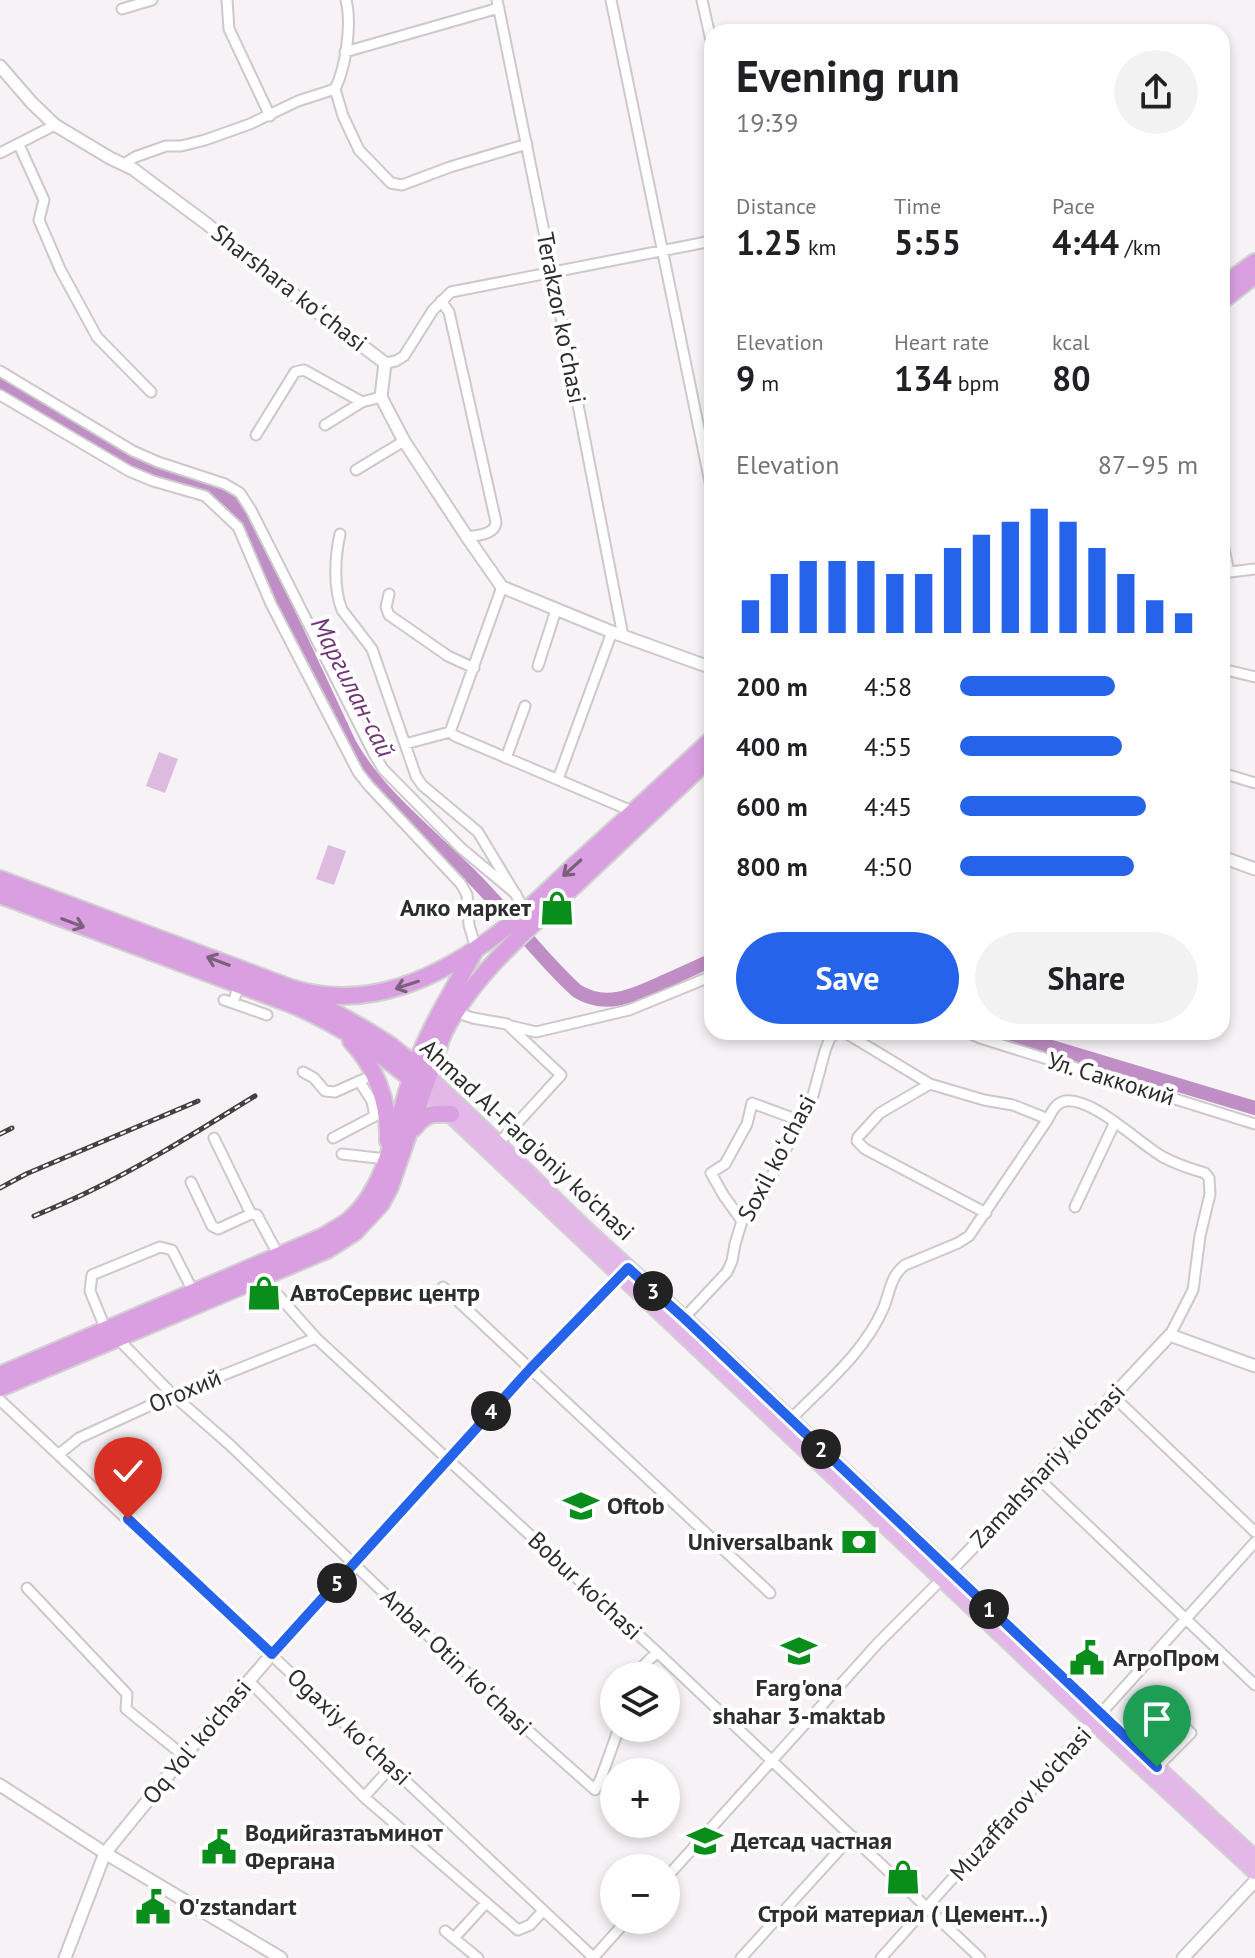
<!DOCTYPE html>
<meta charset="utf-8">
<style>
body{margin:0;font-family:"PT Sans",sans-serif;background:#f2f2f2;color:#202124;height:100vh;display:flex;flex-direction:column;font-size:30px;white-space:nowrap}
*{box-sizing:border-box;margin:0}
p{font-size:26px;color:#757577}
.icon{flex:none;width:44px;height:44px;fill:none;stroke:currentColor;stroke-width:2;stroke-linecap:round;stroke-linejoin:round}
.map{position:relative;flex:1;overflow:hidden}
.side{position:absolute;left:704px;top:24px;width:526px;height:1016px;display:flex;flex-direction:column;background:#fff;border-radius:24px;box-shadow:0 4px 12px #0003}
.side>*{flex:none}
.buttons{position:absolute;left:600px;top:1662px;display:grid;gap:16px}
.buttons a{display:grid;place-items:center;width:80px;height:80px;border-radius:50%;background:#fff;box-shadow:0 4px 12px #0003;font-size:40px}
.pin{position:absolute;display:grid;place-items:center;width:68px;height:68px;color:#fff;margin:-82px -34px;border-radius:50% 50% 50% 0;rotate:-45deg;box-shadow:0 0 8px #0007}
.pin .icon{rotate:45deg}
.km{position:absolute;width:40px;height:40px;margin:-20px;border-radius:50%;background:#222;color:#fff;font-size:22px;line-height:40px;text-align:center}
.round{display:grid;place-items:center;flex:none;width:84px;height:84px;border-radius:42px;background:#f2f2f2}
.summary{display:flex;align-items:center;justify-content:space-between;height:136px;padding:0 32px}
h1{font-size:44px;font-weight:600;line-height:60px}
.figures{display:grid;grid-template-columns:repeat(3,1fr);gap:12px;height:136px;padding:8px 32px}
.figures div{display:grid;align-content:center}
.figures b{font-size:34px;font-weight:600}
.figures small{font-size:22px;font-weight:400}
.figures p{font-size:22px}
.chart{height:224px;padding:16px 32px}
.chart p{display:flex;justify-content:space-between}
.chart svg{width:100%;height:144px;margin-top:8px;stroke:#2563eb;stroke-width:6}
.cta{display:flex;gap:16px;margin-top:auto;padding:16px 32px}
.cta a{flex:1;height:92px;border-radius:48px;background:#2563eb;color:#fff;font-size:32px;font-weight:600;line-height:92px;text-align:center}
.cta a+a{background:#f2f2f2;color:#202124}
ul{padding:0 32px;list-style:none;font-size:26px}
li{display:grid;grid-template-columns:128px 96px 1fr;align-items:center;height:60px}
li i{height:20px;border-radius:10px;background:#2563eb}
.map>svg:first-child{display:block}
.green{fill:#dcbbdf}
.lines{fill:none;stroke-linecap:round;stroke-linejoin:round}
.river{stroke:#bf8ec4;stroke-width:14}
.minor-casing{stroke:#ccc8cc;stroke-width:13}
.tertiary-casing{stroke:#ccc8cc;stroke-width:15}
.primary-casing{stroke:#d1d1d1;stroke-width:18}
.trunk-casing{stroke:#d1d1d1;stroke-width:20}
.minor{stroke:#fff;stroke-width:9}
.tertiary{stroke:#fff;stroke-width:11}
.primary{stroke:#e3b7e8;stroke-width:14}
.trunk{stroke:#da9fe0;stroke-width:16}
.rail-casing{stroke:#424142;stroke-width:5}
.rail{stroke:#fff;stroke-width:2;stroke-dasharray:6;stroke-linecap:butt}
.oneway{stroke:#7b607e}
.route-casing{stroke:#fff;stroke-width:16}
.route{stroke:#2563eb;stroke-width:10}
.labels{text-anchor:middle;stroke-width:8;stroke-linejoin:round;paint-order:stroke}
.street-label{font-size:24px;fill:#2e2d2e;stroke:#fff}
.poi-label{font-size:24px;font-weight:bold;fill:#2e2d2e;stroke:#fff;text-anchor:start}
.water-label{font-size:26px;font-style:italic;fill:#703477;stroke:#fff}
</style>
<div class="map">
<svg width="1255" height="1958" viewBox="0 0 1255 1958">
<rect width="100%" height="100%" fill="#f6f2f6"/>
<!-- green -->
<path class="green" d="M 159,752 L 178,759 L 165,793 L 146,786 Z
M 328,845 L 346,851 L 334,885 L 316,879 Z"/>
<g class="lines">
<!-- river -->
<path class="river" d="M 0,384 C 45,410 88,440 135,463 C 174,482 219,477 244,518 L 349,743 C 377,794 428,833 469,874 C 507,911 538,956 577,991 C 607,1010 637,994 666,981 C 681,974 697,967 712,960
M 1002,1032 L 1255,1108"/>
<!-- minor casing -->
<g class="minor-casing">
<path id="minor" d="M 227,0 L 229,29 L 270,116
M 497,0 L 552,271 L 623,636
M 611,0 L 712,492
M 702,0 L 712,45
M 122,9 L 152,0
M 345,52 L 499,8
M 335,89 L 343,116 L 359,150 L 391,183 L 402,185 L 450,167 L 527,144
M 19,145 L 44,200 L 39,220 L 60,269 L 97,337 L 151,392
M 0,153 L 55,125
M 124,164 L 135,157 L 166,146 L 181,146 L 205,140 L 250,124 L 298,101 L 335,89 C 346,67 352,24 346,0
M 441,301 L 449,312 L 496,522 C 495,535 478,535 467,537
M 385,363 L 396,361 L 404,356 L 433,310 L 451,292 L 712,241
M 0,371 L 133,451 L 158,462 L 225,484 L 240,493 L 251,510 L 374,754 L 383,769 L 461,848 L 516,894
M 0,395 L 129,471 L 153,481 L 205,496 L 238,527 L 271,604 L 358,772 L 369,786 L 461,884 L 467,895 L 469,925 L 476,949
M 325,425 L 362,402 L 381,397
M 256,435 L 295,372 L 304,370 L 362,402
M 356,470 L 404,441
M 340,534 C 335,557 333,587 342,610 L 372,649 L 416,776 L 422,785 L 478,832 L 525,910
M 1222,539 L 1229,572
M 1222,573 L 1255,569
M 502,587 L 450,732 L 455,736 L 634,812
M 389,594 L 386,607 L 389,615 L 448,656 L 474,668
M 538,666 L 556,610
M 1222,669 L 1255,677
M 405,744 L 450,732
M 506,758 L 525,706
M 1222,773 L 1255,783
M 558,779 L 612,632
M 224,1000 L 233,1003 L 239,985
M 233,1003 L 267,1015
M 455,1012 L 473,1018 L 507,1024 L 561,1075 L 498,1144
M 511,1026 L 536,1032 L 629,1010 L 712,976
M 844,1032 L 930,1084 L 984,1100 L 1013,1105 L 1048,1119 C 1052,1111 1056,1103 1065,1101 C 1091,1096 1140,1144 1163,1157 C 1176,1164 1191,1169 1205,1173 L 1209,1178 L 1210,1194 L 1200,1236 L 1193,1290 L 1170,1335
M 967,1032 L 980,1038 L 1255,1124
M 303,1072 L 314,1078 L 325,1091 L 335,1092 L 364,1079
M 930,1084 L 880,1113 L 858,1137 L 857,1141 L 865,1149 L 986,1213
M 214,1138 L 251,1214 L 257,1215 L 279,1256
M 333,1138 L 375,1116 L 372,1101 L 359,1081
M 342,1154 L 386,1159
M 191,1182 L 212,1226 L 218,1229 L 251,1214
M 1075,1207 L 1115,1122
M 742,1221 L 724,1196 L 711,1173 L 725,1164 L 747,1124 L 752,1103 L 801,1121
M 263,1278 L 316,1338 L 657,1652 L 980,1958
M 443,1287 L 770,1593
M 684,1318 L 727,1272 L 732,1261 L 735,1244 L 742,1221 L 767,1189 L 774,1171 L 801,1121 L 812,1099 L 825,1051 L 830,1038 L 837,1032
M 106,1330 L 90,1291 L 92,1275 L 160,1247 L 172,1250 L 194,1293
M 118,1339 L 173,1395 L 230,1445 L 513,1717 L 595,1790 L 601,1778 L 619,1728
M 1113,1396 L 1255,1532
M 0,1400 L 593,1957
M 790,1420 C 823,1386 864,1353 883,1309 C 890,1293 890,1276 905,1265 L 958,1243 L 969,1236 L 1048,1119
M 59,1454 L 79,1438 L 173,1395 L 316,1338
M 1037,1477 L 1255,1685
M 27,1588 L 127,1694 L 126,1709 L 184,1756
M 639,1676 L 642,1667 L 657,1652
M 249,1681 L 364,1797 L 518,1930 L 530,1925 L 543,1911
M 1157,1767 L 1191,1733 L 1160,1704
M 364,1797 L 391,1767
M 666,1878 L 878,1643 L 942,1579
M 445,1931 L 478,1958
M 454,1938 L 486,1903
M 593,1958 L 627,1920
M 741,1958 L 852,1836
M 881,1958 L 1255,1542"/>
</g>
<!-- tertiary casing -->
<g class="tertiary-casing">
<path id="tertiary" d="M 0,66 L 32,103 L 55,125 L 110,158 L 133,169 L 207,224 L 284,287 L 385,363 L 381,397 L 404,441 L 467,537 L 502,587 L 612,632 L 712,668
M 1222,857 L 1255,869
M 945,1576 L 1006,1513 L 1037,1477 L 1170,1335 L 1255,1366
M 0,1785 L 105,1853 L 281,1958
M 65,1958 L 105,1853 L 184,1756 L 272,1654 L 530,1369 L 624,1272
M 1183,1958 L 1255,1881"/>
</g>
<!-- primary casing -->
<g class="primary-casing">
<path id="primary" d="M 429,1076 L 585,1228 L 684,1318 L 1101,1715 L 1255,1858
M 424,1090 L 1094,1723 L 1255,1872"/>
</g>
<!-- trunk casing -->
<g class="trunk-casing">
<path id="trunk" d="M 1222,286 L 1255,262
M 1222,301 L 1255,275
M 0,879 L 291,988 L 366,1030 L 390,1045 L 422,1071
M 0,895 L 293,1005 C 340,1025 380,1052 418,1085
M 291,988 C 368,1012 439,978 500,932 C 528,912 552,886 577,863 C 623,822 667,781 712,739
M 351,1041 C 377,1069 389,1103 388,1141
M 414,1128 C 426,1113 432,1113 451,1114
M 0,1375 L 322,1237 C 330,1232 340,1227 348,1221 C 391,1186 397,1113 416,1064 C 432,1023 455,987 476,949
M 0,1388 L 327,1250 L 355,1232 L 381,1204 L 390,1187 L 443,1034 C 473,974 524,933 573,887 C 619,844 665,800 712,756"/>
</g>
<!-- minor -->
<use href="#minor" class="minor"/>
<!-- tertiary -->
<use href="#tertiary" class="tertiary"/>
<!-- primary -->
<use href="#primary" class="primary"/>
<!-- trunk -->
<use href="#trunk" class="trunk"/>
<!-- rail casing -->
<g class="rail-casing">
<path id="rail" d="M 0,1134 L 12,1128
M 0,1188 L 26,1174 L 198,1101
M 34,1216 C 53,1208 72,1200 90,1191 C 148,1163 201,1129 255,1096"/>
</g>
<!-- rail -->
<use href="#rail" class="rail"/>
</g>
<!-- one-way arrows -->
<defs><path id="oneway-shaft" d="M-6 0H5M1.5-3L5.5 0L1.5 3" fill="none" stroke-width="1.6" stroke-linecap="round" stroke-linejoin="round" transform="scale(2)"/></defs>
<g class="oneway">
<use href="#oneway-shaft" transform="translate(572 868) rotate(138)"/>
<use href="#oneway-shaft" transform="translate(73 923) rotate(21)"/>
<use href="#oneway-shaft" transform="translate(218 961) rotate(-159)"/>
<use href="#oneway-shaft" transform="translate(407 985) rotate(162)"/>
</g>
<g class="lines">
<!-- route casing -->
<g class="route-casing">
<path id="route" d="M 128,1519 L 272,1654 L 530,1369 L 628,1268 L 684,1318 L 1157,1767"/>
</g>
<!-- route -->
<use href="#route" class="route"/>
</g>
<!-- icons -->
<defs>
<g id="shop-bare" transform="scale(2.76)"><path d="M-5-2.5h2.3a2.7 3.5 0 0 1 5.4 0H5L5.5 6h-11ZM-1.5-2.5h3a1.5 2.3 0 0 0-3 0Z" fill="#098d1b" stroke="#fff" stroke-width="2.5" paint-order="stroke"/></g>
<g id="school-bare" transform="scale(2.76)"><path d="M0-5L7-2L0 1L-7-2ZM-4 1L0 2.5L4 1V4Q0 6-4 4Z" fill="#098d1b" stroke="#fff" stroke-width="2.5" paint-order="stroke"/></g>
<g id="bank-bare" transform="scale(2.76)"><path d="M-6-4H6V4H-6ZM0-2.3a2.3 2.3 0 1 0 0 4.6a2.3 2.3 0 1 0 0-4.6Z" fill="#098d1b" stroke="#fff" stroke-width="2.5" paint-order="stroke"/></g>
<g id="civic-bare" transform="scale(2.76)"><path d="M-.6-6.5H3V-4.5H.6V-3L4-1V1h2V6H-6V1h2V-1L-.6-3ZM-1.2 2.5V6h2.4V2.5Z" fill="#098d1b" stroke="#fff" stroke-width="2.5" paint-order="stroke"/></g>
</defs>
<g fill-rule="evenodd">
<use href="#shop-bare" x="557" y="908"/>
<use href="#shop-bare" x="264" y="1293"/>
<use href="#school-bare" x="581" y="1506"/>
<use href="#bank-bare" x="859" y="1542"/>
<use href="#school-bare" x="799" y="1651"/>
<use href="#civic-bare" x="1087" y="1658"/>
<use href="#school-bare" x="705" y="1841"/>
<use href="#civic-bare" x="219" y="1847"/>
<use href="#shop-bare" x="903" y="1877"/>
<use href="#civic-bare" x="153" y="1907"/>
</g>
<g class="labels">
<!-- street labels -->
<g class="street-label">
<text transform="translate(289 288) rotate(38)" y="8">Sharshara koʻchasi</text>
<text transform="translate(561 318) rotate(79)" y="8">Terakzor koʻchasi</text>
<text transform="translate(1111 1079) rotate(17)" y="8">Ул. Саккокий</text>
<text transform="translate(527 1140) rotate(43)" y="8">Ahmad Al-Farg'oniy ko'chasi</text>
<text transform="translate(777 1158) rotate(-62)" y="8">Soxil koʻchasi</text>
<text transform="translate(185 1391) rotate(-23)" y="8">Огохий</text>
<text transform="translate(1048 1466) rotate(-47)" y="8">Zamahshariy ko'chasi</text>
<text transform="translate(585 1586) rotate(43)" y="8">Bobur ko'chasi</text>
<text transform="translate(456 1662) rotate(44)" y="8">Anbar Otin koʻchasi</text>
<text transform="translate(349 1727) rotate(43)" y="8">Ogaxiy koʻchasi</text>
<text transform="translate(197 1742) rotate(-50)" y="8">Oq Yol' ko'chasi</text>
<text transform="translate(1021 1804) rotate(-48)" y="8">Muzaffarov ko'chasi</text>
</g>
<!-- poi labels -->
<g class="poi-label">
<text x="531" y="916" text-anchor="end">Алко маркет</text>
<text x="290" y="1301">АвтоСервис центр</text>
<text x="607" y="1514">Oftob</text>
<text x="833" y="1550" text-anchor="end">Universalbank</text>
<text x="1113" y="1666">АгроПром</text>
<text x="799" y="1696" text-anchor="middle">Farg'ona<tspan x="799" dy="28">shahar 3-maktab</tspan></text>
<text x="245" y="1841">Водийгазтаъминот<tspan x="245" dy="28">Фергана</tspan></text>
<text x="731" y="1849">Детсад частная</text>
<text x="179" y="1915">O'zstandart</text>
<text x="903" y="1922" text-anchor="middle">Строй материал ( Цемент...)</text>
</g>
<!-- water labels -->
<g class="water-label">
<text transform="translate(353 687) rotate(63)" y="9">Маргилан-сай</text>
</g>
</g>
</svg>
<div class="buttons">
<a><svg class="icon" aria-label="layers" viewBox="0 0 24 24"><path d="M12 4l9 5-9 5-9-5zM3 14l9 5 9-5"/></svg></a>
<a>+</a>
<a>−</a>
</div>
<div class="pin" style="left:1157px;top:1767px;background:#1e9e55"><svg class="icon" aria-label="arrive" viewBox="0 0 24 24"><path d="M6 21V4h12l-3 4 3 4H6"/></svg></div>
<div class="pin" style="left:128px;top:1519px;background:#d93025"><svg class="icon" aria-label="check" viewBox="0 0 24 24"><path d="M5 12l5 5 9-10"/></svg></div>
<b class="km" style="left:989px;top:1609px">1</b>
<b class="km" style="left:821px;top:1449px">2</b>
<b class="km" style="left:653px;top:1291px">3</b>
<b class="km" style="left:491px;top:1411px">4</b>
<b class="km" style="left:337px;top:1583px">5</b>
<section class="side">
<div class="summary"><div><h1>Evening run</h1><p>19:39</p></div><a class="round"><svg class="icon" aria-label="share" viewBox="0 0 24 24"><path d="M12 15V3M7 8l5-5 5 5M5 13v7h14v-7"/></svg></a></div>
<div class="figures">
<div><p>Distance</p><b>1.25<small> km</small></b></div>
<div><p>Time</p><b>5:55</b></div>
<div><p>Pace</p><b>4:44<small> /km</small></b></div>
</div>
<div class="figures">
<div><p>Elevation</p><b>9<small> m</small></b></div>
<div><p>Heart rate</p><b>134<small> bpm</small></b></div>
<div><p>kcal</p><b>80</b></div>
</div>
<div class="chart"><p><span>Elevation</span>87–95 m</p>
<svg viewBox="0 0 160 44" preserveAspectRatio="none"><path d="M5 44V34M15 44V26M25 44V22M35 44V22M45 44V22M55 44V26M65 44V26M75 44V18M85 44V14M95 44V10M105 44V6M115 44V10M125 44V18M135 44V26M145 44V34M155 44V38"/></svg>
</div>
<ul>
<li><b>200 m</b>4:58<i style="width:65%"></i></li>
<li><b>400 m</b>4:55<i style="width:68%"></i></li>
<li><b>600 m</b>4:45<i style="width:78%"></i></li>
<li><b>800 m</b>4:50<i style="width:73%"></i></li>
</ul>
<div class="cta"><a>Save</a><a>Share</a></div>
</section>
</div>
